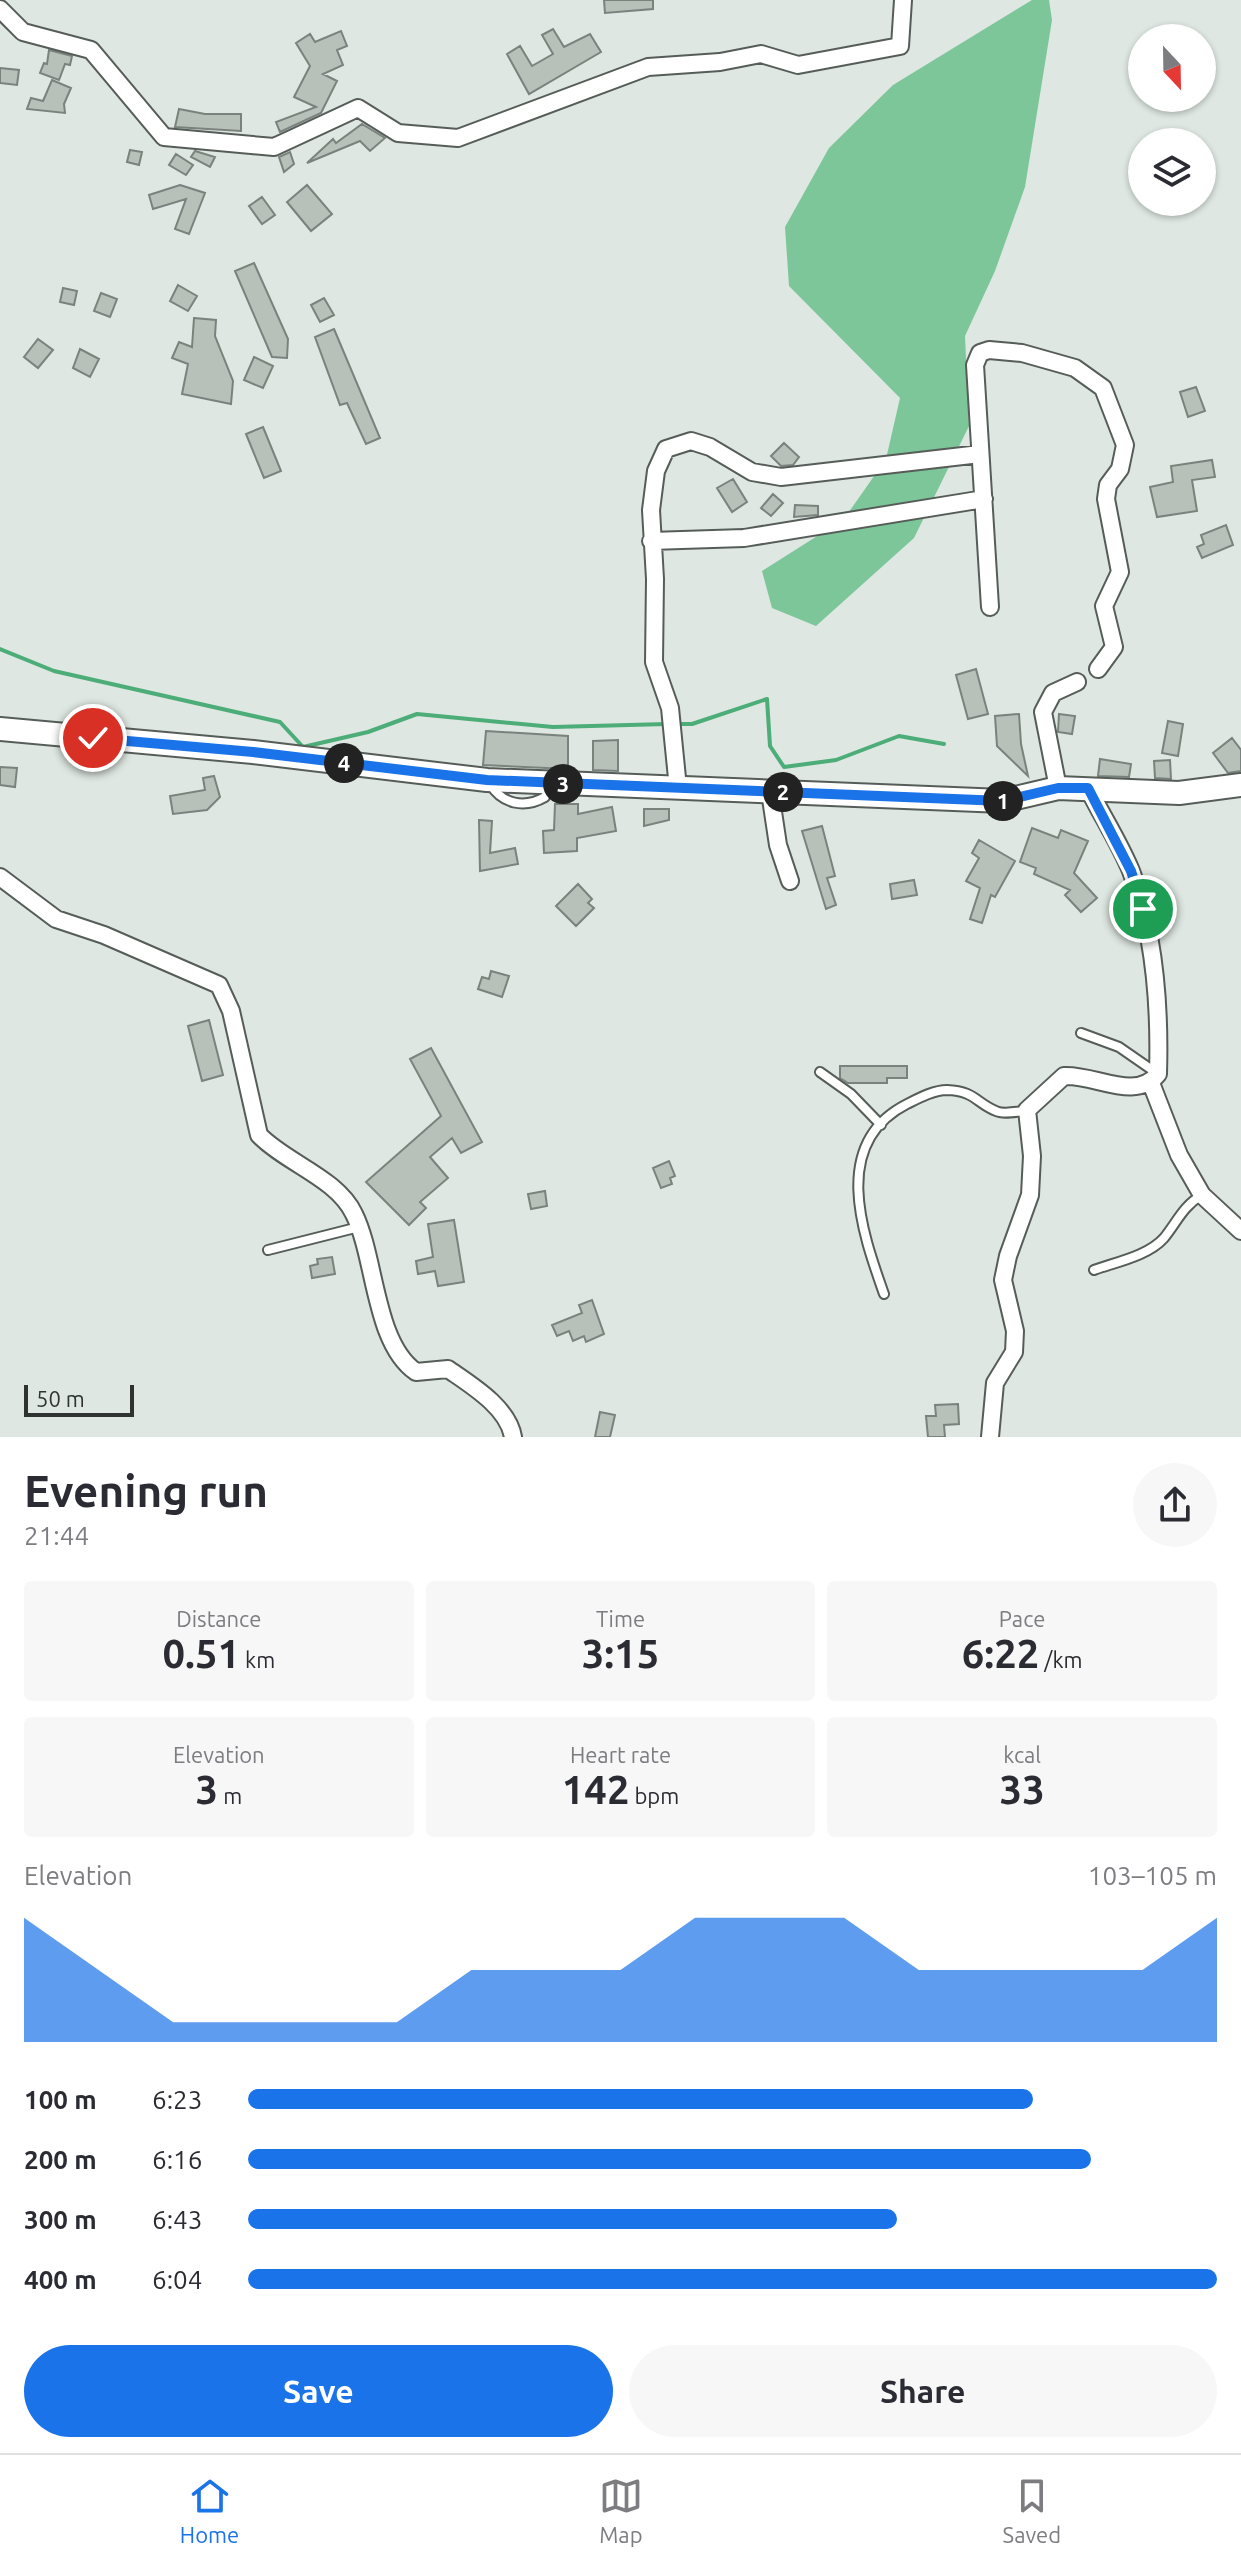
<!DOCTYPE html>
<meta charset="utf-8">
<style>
body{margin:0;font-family:Ubuntu,sans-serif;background:#f7f7f7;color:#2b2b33;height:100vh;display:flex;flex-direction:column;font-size:30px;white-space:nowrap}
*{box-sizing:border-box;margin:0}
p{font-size:26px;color:#7c7c81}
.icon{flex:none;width:44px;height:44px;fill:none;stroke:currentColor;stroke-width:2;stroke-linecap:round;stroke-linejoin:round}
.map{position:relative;height:1437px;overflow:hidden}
.side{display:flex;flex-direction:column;background:#fff;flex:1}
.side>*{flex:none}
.needle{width:52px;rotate:158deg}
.controls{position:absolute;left:1128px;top:24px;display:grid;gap:16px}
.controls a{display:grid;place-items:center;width:88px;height:88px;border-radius:50%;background:#fff;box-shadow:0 2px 6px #0004;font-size:40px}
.scale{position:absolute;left:24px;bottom:20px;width:110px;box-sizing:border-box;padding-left:8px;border:4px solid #2f3230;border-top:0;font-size:22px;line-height:28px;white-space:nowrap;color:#2f3230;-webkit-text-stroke:6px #dee7e1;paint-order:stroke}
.pin{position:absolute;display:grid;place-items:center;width:68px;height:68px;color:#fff;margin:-34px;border:4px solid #fff;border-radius:50%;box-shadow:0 2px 8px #0007}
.km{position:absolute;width:40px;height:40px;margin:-20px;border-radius:50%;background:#222;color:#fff;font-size:22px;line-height:40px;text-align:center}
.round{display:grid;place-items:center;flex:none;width:84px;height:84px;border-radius:42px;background:#f7f7f7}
.head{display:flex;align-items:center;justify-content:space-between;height:136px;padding:0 24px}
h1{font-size:44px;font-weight:700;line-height:60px}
.figures{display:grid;grid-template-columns:repeat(3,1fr);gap:12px;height:136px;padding:8px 24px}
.figures div{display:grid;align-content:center;border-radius:8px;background:#f7f7f7;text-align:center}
.figures b{font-size:40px;font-weight:700}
.figures small{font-size:22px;font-weight:400}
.figures p{font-size:22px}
.chart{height:224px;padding:16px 24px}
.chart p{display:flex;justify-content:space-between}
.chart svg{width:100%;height:144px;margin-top:8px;fill:#1a73e8;opacity:.7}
.cta{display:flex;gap:16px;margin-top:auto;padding:16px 24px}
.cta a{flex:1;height:92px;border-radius:48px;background:#1a73e8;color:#fff;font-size:32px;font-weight:700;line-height:92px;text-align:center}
.cta a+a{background:#f7f7f7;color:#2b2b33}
ul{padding:0 24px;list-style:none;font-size:26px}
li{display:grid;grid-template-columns:128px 96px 1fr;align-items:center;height:60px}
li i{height:20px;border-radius:10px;background:#1a73e8}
.tabs{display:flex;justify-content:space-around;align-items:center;height:112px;border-top:2px solid #e1e1e2;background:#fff;font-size:22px;color:#7c7c81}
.tabs a{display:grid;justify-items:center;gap:4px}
.tabs .selected{color:#1a73e8}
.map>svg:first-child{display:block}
.green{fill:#7dc69a}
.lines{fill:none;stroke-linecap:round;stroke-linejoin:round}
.stream{stroke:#4dad78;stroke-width:4}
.building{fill:#b8c0ba;stroke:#7a827d;stroke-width:2}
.lane-casing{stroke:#565d58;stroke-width:12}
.street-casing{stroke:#565d58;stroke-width:20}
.secondary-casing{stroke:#565d58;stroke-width:26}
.lane{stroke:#fff;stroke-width:8}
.street{stroke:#fff;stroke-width:16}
.secondary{stroke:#fff;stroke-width:22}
.route-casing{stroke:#fff;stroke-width:16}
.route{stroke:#1a73e8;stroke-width:10}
</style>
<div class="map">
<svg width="1241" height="1437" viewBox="0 0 1241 1437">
<rect width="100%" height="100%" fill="#dee7e1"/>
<!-- green -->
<path class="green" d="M 1032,0 L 1049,0 L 1052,20 L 1025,187 L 995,271 L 965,336 L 969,426 L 914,538 L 816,626 L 772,608 L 762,571 L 844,519 L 886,459 L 900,398 L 789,286 L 785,227 L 829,148 L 893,85 Z"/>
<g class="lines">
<!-- stream -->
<path class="stream" d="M 0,649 L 54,671 L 280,722 L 303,747 L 368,732 L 417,714 L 553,727 L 667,724
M 676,724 L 692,724 L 767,699 L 770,746 L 784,767 L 836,760 L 899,736 L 944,744"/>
</g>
<!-- building -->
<path class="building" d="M 604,0 L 653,0 L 653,9 L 605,13 Z
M 553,29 L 564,47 L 590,34 L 601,52 L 529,94 L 507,54 L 520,46 L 532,66 L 553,54 L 542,35 Z
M 341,31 L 347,46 L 337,50 L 343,65 L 323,74 L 337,81 L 321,113 L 280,132 L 276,122 L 316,107 L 294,97 L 310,66 L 296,43 L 310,34 L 315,42 Z
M 49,50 L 72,56 L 70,65 L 65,64 L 59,80 L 40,73 L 44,63 L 47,64 Z
M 0,68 L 19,70 L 17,85 L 0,83 Z
M 52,80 L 71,88 L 64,104 L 65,113 L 27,109 L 31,98 L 43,101 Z
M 179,109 L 205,114 L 241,114 L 241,131 L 175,127 Z
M 362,124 L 385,138 L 370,151 L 360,141 L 307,163 L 333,139 L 336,143 Z
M 130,150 L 142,152 L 139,165 L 127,162 Z
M 195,151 L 215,157 L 210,167 L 191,157 Z
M 290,152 L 294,164 L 284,172 L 279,157 Z
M 176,154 L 193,165 L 186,175 L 169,165 Z
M 180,185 L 205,193 L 189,234 L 175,229 L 186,199 L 153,209 L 149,195 Z
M 307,185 L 332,214 L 311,231 L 287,202 Z
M 262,197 L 275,215 L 262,224 L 249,206 Z
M 254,263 L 288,339 L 287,358 L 272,357 L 235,271 Z
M 178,285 L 197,296 L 188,311 L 170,301 Z
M 63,288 L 77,291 L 74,305 L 60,302 Z
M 101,293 L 117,299 L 110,317 L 94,311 Z
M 324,298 L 334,315 L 320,322 L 311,305 Z
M 194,318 L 216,320 L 215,336 L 233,381 L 231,404 L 182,394 L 188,364 L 172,358 L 179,342 L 192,347 Z
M 334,329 L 380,438 L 366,444 L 347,403 L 340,405 L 315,337 Z
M 38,339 L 53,350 L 38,368 L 24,357 Z
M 80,349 L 99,359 L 90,377 L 73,368 Z
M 254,357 L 273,366 L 263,388 L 244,380 Z
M 1196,387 L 1205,411 L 1188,417 L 1180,392 Z
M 263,427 L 281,471 L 264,478 L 246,434 Z
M 784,443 L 799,457 L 793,465 L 781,466 L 771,456 Z
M 1212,460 L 1215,477 L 1192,480 L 1197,511 L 1157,517 L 1150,487 L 1173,482 L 1171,466 Z
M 733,479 L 747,502 L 732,512 L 717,488 Z
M 773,494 L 783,503 L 771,516 L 761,508 Z
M 795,505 L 818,506 L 818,515 L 794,517 Z
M 1226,525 L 1233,545 L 1202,558 L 1197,547 L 1204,544 L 1201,535 Z
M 976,669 L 988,714 L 968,719 L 956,675 Z
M 1019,714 L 1021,744 L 1028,776 L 997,746 L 995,716 Z
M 1059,714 L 1075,716 L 1072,734 L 1058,732 Z
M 1168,721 L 1183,724 L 1178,756 L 1162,753 Z
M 486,731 L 568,736 L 568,769 L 483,765 Z
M 1232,738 L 1241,750 L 1241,771 L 1228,773 L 1213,753 Z
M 618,740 L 618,771 L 593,770 L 593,741 Z
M 1100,759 L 1131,764 L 1129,777 L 1098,776 Z
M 1170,760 L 1171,779 L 1155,778 L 1154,761 Z
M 0,767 L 17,768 L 15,787 L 0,785 Z
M 214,776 L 220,797 L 207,810 L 173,814 L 170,796 L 205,790 L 203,778 Z
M 555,804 L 578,804 L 578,814 L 612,807 L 616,831 L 577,838 L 577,851 L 544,853 L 543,831 L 554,830 Z
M 644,809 L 669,809 L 669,820 L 644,826 Z
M 479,820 L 492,821 L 490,853 L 515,848 L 518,864 L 480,871 Z
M 822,826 L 835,876 L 827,878 L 836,905 L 826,909 L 802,831 Z
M 1032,828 L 1058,838 L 1061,830 L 1088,841 L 1074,873 L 1097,898 L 1081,912 L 1065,895 L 1070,890 L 1034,874 L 1036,868 L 1020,862 Z
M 979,840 L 1015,861 L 995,897 L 991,895 L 982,923 L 970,919 L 980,888 L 966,881 L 979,858 L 972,853 Z
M 914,880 L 917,895 L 892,899 L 890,884 Z
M 578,884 L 592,899 L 588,903 L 594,908 L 576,926 L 556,906 Z
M 491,971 L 509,976 L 502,997 L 478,989 L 482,977 L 489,979 Z
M 209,1020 L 223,1075 L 202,1081 L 188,1026 Z
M 431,1048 L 482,1142 L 461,1153 L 452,1138 L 430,1157 L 448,1178 L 420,1202 L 426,1208 L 409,1225 L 366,1182 L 441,1116 L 410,1059 Z
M 840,1066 L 907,1066 L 907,1078 L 887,1078 L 887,1083 L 848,1083 L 840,1078 Z
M 669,1161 L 675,1176 L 670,1178 L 672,1184 L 661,1188 L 653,1168 Z
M 545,1191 L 547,1206 L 531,1209 L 528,1194 Z
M 454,1220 L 464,1282 L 438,1286 L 435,1271 L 418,1274 L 416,1261 L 433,1257 L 428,1224 Z
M 332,1257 L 335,1274 L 312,1278 L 310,1266 L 318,1264 L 317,1259 Z
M 592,1300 L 604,1334 L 586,1342 L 584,1336 L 573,1341 L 569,1331 L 557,1336 L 552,1325 L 582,1313 L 579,1305 Z
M 958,1404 L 959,1424 L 944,1425 L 945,1437 L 928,1437 L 926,1416 L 936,1416 L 935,1405 Z
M 600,1412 L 615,1415 L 610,1437 L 595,1437 Z"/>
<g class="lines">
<!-- lane casing -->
<g class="lane-casing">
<path id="lane" d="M 490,784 C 502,804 524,809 545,797 L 550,785
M 1081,1033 L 1119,1047 L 1158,1074
M 820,1072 L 851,1094 L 881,1125
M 268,1250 L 359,1227
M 1094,1270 C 1116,1262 1148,1256 1164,1238 C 1177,1222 1183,1206 1202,1195
M 884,1294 C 862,1232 830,1143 907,1104 C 919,1098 934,1090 947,1090 C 975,1091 976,1103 996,1111 C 1004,1115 1018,1111 1027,1111"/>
</g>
<!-- street casing -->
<g class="street-casing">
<path id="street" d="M 0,9 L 23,32 L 91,50 L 164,137 L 274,147 L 358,108 L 398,133 L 458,138 L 648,67 L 720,62 L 761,54 L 798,65 L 900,46 L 903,0
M 651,541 L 744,538 L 984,499
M 990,607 L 975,365 L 980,353 L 989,350 L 1022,353 L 1075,368 L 1103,388 L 1125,445 L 1120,469 L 1108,485 L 1106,499 L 1120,572 L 1104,606 L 1114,647 L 1098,669
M 678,788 L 670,708 L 654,662 L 655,579 L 651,510 L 656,471 L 666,449 L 691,441 L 710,447 L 752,472 L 781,477 L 980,454
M 1058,788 L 1043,712 L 1053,693 L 1077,682
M 770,792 L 778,845 L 790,881
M 0,877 L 56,919 L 104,935 L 219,985 L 231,1011 L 259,1135 C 286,1163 337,1178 354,1214 C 376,1258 374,1343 416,1372 L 448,1369 C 471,1385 508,1407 513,1437
M 1151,1083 L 1179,1155 L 1202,1195 L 1241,1231
M 990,1437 L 995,1383 L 1014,1352 L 1015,1331 L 1003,1280 L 1008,1256 L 1030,1195 L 1032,1156 L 1027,1110 L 1064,1076 C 1095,1074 1135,1102 1158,1074 C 1160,1007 1155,934 1131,871 C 1119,842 1102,816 1088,788"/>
</g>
<!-- secondary casing -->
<g class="secondary-casing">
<path id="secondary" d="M 0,729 L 253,752 L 487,780 L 1003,801 L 1058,788 L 1179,793 L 1241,785"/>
</g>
<!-- lane -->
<use href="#lane" class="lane"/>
<!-- street -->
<use href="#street" class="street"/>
<!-- secondary -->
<use href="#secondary" class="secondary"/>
</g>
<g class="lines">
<!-- route casing -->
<g class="route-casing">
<path id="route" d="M 93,738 L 253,752 L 487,780 L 1003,801 L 1058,788 L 1088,788 L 1131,871 L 1143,909"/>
</g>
<!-- route -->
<use href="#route" class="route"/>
</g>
</svg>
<div class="controls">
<a><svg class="needle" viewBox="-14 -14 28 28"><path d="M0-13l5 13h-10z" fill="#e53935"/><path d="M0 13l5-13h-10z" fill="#7c7c81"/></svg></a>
<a><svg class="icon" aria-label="layers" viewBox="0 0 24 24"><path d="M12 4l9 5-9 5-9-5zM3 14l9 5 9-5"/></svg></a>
</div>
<div class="scale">50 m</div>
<div class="pin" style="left:1143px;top:909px;background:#1e9e55"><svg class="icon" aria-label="arrive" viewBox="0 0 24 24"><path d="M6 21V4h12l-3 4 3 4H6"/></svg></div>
<div class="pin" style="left:93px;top:738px;background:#d93025"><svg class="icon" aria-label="check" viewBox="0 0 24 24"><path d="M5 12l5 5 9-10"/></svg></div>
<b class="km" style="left:1003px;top:801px">1</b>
<b class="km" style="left:783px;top:792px">2</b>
<b class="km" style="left:563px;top:784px">3</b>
<b class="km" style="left:344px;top:763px">4</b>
</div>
<section class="side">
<div class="head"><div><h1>Evening run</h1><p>21:44</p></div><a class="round"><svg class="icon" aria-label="share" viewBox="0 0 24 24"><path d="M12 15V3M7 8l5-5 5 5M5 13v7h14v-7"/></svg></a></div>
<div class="figures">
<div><p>Distance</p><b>0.51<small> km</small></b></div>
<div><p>Time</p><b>3:15</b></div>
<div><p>Pace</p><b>6:22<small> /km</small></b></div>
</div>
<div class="figures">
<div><p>Elevation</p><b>3<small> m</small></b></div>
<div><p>Heart rate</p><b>142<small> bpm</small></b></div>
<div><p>kcal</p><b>33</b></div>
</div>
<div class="chart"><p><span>Elevation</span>103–105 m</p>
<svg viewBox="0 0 160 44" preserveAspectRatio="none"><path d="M0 44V6L10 22L20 38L30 38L40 38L50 38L60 22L70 22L80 22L90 6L100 6L110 6L120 22L130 22L140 22L150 22L160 6V44z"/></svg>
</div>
<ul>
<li><b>100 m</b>6:23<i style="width:81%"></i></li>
<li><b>200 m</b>6:16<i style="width:87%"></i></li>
<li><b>300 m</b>6:43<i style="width:67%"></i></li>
<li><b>400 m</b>6:04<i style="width:100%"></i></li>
</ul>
<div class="cta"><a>Save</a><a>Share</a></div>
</section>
<nav class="tabs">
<a class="selected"><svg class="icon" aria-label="home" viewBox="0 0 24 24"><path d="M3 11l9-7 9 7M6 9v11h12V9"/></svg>Home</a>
<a><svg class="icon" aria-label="map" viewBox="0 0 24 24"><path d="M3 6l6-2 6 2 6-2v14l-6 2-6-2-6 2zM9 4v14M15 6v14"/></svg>Map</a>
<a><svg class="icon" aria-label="saved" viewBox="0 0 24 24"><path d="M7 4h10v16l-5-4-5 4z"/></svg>Saved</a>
</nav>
